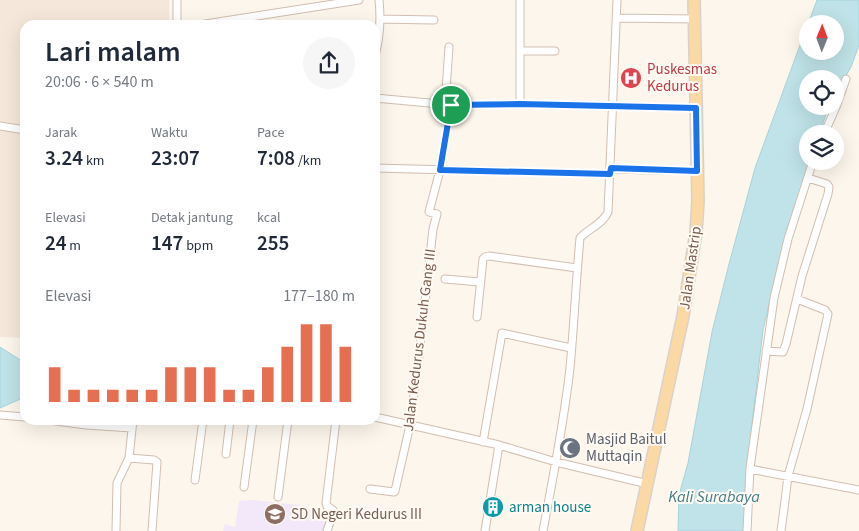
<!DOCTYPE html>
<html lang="id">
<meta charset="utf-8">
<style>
body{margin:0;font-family:"Source Sans 3",sans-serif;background:#f6f6f7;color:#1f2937;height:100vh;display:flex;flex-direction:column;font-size:19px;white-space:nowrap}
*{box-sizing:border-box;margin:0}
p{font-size:16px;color:#747a83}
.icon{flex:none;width:28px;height:28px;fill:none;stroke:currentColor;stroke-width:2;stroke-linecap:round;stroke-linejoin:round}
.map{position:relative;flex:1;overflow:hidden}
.side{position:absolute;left:20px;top:20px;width:360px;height:405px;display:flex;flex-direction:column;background:#fff;border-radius:15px;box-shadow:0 5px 20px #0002}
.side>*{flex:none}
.needle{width:32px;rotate:1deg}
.buttons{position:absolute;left:799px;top:15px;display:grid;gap:10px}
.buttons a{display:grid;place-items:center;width:45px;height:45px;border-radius:50%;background:#fff;box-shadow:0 5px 20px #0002;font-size:25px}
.pin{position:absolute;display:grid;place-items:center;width:42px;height:42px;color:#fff;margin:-21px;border:2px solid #fff;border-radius:50%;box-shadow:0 1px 5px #0007}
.round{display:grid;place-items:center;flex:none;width:52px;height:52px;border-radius:26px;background:#f6f6f7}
.head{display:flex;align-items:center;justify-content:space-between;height:85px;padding:0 25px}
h1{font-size:28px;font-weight:600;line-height:38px}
.metrics{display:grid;grid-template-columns:repeat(3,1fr);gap:8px;height:85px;padding:5px 25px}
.metrics div{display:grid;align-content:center}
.metrics b{font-size:21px;font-weight:600}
.metrics small{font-size:14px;font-weight:400}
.metrics p{font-size:14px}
.chart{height:140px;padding:10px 25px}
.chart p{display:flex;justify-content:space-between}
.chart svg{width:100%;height:90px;margin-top:5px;stroke:#e76f51;stroke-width:6}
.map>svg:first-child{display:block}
.residential{fill:#f5e8da}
.education{fill:#f3e8fa}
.water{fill:#bfe3e8;stroke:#a5d3da}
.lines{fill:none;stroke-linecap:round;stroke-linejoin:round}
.street-casing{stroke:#d1beb0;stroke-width:9}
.primary-casing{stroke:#dad1cd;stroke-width:14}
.street{stroke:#fff;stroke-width:7}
.primary{stroke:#fbd9a5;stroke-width:11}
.route-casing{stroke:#fff;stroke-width:10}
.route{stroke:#1a73e8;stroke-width:6}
.labels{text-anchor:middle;stroke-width:4;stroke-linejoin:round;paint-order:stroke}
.health-label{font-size:15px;fill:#be3a42;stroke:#fffaf3;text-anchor:start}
.street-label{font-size:15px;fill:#7a5c4d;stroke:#fffaf3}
.worship-label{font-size:15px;fill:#5b616d;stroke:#fffaf3;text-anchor:start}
.culture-label{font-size:15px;fill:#0d838f;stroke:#fffaf3;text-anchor:start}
.education-label{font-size:15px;fill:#785e54;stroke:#fffaf3;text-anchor:start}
.water-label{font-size:16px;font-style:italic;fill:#437c86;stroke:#fffaf3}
</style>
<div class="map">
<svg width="859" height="531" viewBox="0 0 859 531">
<rect width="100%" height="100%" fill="#fdf6ec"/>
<!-- residential -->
<path class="residential" d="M 0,0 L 169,0 L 169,25 L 25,25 L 25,338 L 0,337 Z"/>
<!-- education -->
<path class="education" d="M 253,500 L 306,506 L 314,512 L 313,517 L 327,523 L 324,531 L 223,531 L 225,524 L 235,527 L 239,501 Z"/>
<!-- water -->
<path class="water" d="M 817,0 L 859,0 L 859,45 L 851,67 L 835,94 L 835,79 L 808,79 L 808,106 L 829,106 L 819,134 L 808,134 L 808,161 L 811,161 L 782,248 L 763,330 L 751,433 L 746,531 L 678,531 L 679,495 L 688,463 L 712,332 L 729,264 L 755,168 L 807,26 L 808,51 L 835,51 L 835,24 L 808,24 Z
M 0,347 L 25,363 L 25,397 L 0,408 Z"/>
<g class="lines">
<!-- street casing -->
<g class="street-casing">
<path id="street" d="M 177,0 L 177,25
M 520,0 L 520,104
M 617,18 L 694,19
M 380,19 L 434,20
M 199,25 L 359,0
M 520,51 L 555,51
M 375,56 C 380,37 381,19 379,0
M 375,98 L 451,105 L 520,104 L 696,108
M 445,105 L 449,47
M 0,126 L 25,130
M 824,134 L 836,107 L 846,79
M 375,168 L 610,174
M 611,169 L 697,171
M 445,279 L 480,282
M 477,317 L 483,259 L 485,257 L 489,256 L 577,268
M 766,351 L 783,352 L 786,344 L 802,276 L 828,194 L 829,187 L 827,184 L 808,178
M 0,415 L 25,417
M 375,417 L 499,445 L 556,462 L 648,484
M 49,420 L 86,425 L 132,428
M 483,442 L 502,333 L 571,348
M 226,454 L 230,420
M 129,458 L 154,460 L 157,462 L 152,531
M 750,469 L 859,490
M 195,480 L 203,420
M 244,487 L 253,420
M 370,489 L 394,492 L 395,491 L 410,425 L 419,355 L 433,229 L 437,214 L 429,212 L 440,170 L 451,105
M 278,497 L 288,420
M 116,531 L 117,483 L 129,458 L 133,420
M 327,531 L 333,513 L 333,510 L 327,506 L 326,503 L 336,420
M 485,531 L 499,445
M 543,531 C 553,477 564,423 570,368 C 574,325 576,281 580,238 C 588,229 603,224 608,212 L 617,0
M 747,531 L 750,468 L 774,298 L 788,239 L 813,161
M 781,531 L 785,501 L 788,476 L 807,409 L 828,314 L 825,310 L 797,299"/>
</g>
<!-- primary casing -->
<g class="primary-casing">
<path id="primary" d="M 637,531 L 683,316 L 696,232 L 698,201 L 694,0"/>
</g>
<!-- street -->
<use href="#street" class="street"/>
<!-- primary -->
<use href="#primary" class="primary"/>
</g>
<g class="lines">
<!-- route casing -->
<g class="route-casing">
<path id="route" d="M 520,104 L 696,108 L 697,171 L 611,168 L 610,174 L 440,170 L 451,105 Z"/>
</g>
<!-- route -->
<use href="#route" class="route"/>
</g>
<!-- icons -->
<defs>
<g id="hospital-disc" transform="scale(1.125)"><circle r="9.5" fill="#e0444e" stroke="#fffaf3"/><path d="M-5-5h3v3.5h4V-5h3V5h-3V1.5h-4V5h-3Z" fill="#fff"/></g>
<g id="mosque-disc" transform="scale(1.125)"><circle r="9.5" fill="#6b7280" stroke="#fffaf3"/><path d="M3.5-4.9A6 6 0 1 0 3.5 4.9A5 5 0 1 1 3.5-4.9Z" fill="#fff"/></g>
<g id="building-disc" transform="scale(1.125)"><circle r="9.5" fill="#0f9aa8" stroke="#fffaf3"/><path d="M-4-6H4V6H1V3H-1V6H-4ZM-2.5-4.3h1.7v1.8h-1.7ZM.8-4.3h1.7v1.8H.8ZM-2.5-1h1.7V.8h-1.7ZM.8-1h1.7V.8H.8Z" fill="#fff"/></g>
<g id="school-disc" transform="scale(1.125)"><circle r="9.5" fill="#8d6e63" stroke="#fffaf3"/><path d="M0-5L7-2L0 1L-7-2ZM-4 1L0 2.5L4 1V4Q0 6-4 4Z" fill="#fff"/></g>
</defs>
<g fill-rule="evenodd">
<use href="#hospital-disc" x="631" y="78"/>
<use href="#mosque-disc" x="570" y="448"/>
<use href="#building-disc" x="493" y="507"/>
<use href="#school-disc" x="275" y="514"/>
</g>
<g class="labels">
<!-- health labels -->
<g class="health-label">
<text x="647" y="74">Puskesmas<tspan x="647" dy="17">Kedurus</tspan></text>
</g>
<!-- street labels -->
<g class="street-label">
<text transform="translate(690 268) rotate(-82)" y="5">Jalan Mastrip</text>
<text transform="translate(419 340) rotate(-83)" y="5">Jalan Kedurus Dukuh Gang III</text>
</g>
<!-- worship labels -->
<g class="worship-label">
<text x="586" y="444">Masjid Baitul<tspan x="586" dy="17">Muttaqin</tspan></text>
</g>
<!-- culture labels -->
<g class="culture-label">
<text x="509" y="512">arman house</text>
</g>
<!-- education labels -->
<g class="education-label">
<text x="291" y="519">SD Negeri Kedurus III</text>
</g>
<!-- water labels -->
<g class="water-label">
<text x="714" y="502">Kali Surabaya</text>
</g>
</g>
</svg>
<div class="buttons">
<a><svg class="needle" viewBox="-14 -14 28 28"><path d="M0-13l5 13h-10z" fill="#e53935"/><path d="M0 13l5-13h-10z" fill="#747a83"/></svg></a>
<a><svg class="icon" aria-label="locate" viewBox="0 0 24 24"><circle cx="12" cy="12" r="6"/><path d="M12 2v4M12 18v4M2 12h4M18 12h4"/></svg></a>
<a><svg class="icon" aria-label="layers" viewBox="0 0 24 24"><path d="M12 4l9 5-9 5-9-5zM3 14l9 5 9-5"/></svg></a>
</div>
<div class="pin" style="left:451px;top:105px;background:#1e9e55"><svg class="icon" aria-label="arrive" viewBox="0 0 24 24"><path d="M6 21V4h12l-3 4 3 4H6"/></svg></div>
<section class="side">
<div class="head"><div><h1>Lari malam</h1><p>20:06 · 6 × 540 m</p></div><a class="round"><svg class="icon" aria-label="share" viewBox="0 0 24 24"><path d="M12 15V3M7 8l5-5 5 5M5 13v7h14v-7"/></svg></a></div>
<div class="metrics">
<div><p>Jarak</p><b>3.24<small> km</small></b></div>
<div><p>Waktu</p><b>23:07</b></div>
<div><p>Pace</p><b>7:08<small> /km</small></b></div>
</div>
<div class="metrics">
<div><p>Elevasi</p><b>24<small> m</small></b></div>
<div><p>Detak jantung</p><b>147<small> bpm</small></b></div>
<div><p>kcal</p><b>255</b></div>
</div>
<div class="chart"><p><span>Elevasi</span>177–180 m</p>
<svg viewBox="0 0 160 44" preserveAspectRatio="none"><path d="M5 44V27M15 44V38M25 44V38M35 44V38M45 44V38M55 44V38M65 44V27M75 44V27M85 44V27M95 44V38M105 44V38M115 44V27M125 44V17M135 44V6M145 44V6M155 44V17"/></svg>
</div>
</section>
</div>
